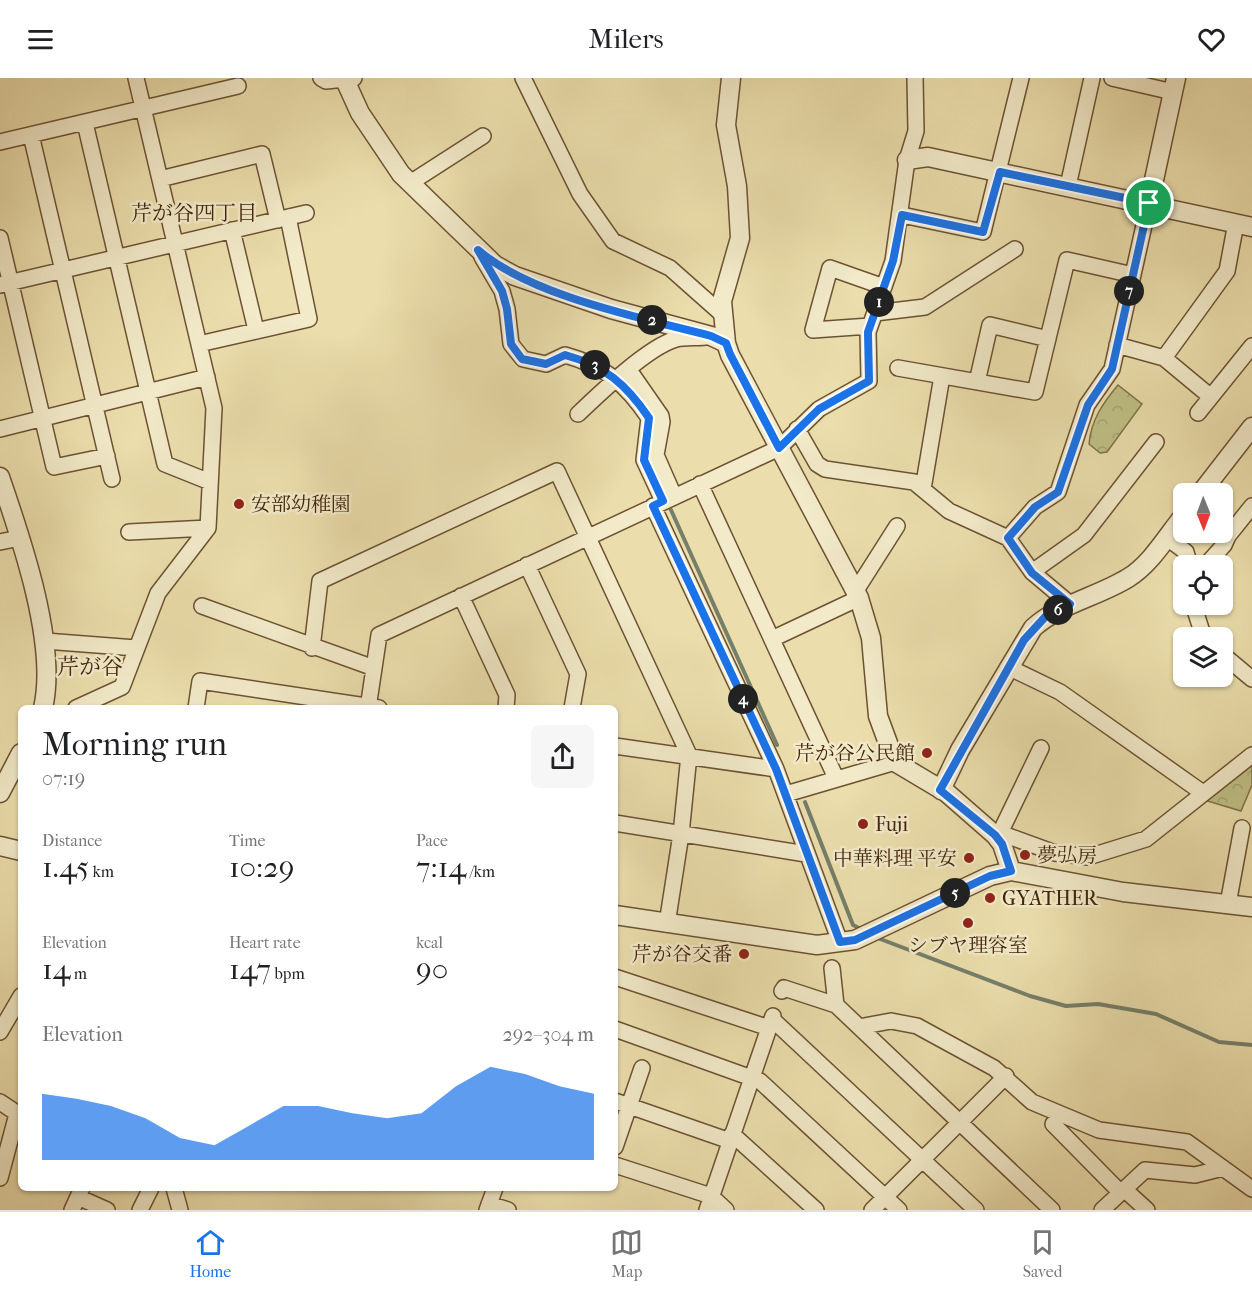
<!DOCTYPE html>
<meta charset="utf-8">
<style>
body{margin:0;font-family:"IM FELL French Canon","Noto Serif JP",serif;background:#f6f6f6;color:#202124;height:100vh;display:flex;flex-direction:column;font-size:22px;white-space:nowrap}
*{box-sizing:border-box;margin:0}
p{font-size:20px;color:#757577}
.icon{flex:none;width:33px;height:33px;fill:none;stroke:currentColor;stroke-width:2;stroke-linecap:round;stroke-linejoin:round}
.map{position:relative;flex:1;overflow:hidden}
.sheet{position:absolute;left:18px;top:627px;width:600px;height:486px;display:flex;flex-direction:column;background:#fff;border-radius:9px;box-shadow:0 2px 4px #0004}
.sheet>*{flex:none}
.needle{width:39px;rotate:179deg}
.buttons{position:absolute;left:1173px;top:405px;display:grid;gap:12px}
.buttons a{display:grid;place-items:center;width:60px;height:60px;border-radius:9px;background:#fff;box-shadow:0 2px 4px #0004;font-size:30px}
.pin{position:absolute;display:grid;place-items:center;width:51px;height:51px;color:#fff;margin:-26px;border:3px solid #fff;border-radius:50%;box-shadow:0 2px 6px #0007}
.km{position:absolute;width:30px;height:30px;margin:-15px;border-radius:50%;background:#222;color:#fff;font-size:16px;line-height:30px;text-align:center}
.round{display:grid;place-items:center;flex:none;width:63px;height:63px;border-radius:9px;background:#f6f6f6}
.headline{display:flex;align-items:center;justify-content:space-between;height:102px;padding:0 24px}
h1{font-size:33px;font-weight:600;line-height:45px}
.metrics{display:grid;grid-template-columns:repeat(3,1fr);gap:9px;height:102px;padding:6px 24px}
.metrics div{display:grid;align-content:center}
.metrics b{font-size:30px;font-weight:600}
.metrics small{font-size:16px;font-weight:400}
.metrics p{font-size:16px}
.chart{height:168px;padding:12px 24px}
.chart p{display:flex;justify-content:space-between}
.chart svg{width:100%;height:108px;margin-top:6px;fill:#1a73e8;opacity:.7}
header{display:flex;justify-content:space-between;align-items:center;height:78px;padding:0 24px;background:#fff;font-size:27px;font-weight:600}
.menu{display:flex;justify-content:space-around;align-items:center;height:84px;border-top:2px solid #e0e0e0;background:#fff;font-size:16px;color:#757577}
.menu a{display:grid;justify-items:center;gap:3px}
.menu .current{color:#1a73e8}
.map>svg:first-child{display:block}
.forest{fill:url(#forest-crowns);stroke:#807148;stroke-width:1.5}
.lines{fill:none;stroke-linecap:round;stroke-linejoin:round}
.stream{stroke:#757f6a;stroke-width:4}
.minor-casing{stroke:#6c5233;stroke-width:18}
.tertiary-casing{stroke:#6c5233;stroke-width:21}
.minor{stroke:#f2eac9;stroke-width:15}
.tertiary{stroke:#f2eac9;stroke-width:18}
.route-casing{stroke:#fff;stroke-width:12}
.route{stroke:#1a73e8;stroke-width:8}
.poi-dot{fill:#8f2418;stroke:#f2eac9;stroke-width:2}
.labels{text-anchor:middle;stroke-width:5;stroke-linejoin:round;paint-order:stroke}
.poi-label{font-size:20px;fill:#41230b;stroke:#f2eac9;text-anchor:start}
.neighbourhood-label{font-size:21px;fill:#41230b;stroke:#f2eac9}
.quarter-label{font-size:22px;fill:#41230b;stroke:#f2eac9}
</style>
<header><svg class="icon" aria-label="menu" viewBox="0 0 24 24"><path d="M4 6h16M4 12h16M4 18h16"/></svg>Milers<svg class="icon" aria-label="heart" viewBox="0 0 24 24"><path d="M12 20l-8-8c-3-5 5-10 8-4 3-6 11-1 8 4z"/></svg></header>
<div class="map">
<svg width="1252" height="1132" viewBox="0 0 1252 1132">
<defs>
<pattern id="forest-crowns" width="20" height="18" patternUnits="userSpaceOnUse" patternTransform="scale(1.5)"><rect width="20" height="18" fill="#bebf84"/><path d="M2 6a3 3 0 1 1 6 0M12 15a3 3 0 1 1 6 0" fill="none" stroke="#a4a471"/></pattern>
</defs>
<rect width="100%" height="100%" fill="#ebdeac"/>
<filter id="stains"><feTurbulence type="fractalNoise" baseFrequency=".00333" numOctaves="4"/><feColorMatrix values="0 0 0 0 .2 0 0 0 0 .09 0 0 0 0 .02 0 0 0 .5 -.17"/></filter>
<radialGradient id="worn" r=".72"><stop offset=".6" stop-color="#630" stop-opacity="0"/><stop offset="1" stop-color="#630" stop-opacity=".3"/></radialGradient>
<!-- forest -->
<path class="forest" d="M 1118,307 L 1142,326 L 1107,374 L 1100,375 L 1089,366 C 1091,342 1103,325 1118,307 Z
M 1252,684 L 1252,707 L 1241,733 L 1204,722 Z"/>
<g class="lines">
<!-- stream -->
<path class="stream" d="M 671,432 L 777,667
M 805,724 L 853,847 L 863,852
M 875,859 L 1030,918 L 1066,928 L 1098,926 L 1156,936 L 1219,964 L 1252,967"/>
<!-- minor casing -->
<g class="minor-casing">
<path id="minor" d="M 321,0 L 326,3 L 354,0
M 523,0 L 580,116 L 613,163 L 670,190 L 723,237
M 1112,0 L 1173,14
M 85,45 L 165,386 L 210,404
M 31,57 L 112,401
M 0,64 L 238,8
M 160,101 L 262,76 L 278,142
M 410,105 L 483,58
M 1068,108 L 1092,0
M 902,137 L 983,154 L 1021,0
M 232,152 L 256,252
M 0,160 L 54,389 L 107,378
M 482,179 L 502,213 L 507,231 L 511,266 L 523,281 L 546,286 L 565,277 C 605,288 626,306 649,340 L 644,382 L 663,423
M 0,207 L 306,135
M 875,235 L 925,229 L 1015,171
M 870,248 L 813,252 L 830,190 L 884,209
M 199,266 L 309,241 L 288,139
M 1117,267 L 1164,280 L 1211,319
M 1164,280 L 1227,193 L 1236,145
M 898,290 L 1035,314 L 1067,182 L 1133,197
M 629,292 L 661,338 L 662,344 L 656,377 L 674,418
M 977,304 L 990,247 L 1048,261
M 1198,335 L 1252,268
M 578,336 C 600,315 648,269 676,261 C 685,259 696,260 705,259
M 0,351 L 207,299
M 797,351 L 817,386 L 825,391 L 914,404 L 949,433 L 1008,460
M 700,406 L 836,700
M 923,411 L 942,298
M 653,428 L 776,691
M 129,454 L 208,450 L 214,330 L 136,0
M 1222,454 L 1228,458 L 1252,428
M 1166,459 L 1186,474 L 1190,488
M 0,464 L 20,460
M 527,487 L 578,596 L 572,630
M 1205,488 L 1224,467 L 1228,458
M 1032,494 L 1084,457 L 1156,364
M 855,514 L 897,448
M 461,518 L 507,617 L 506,630
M 1070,526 L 1032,494 L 1008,460 L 1035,429 L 1058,414 L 1087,327 L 1112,291 L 1149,125
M 1193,526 L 1204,560
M 202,528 L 374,590
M 772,561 L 859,520
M 45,563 L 136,570
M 312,570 L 320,503 L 557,393 L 689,677 L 681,756 L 667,846
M 1222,576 L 1252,601
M 1008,589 L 1060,614 L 1203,715
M 76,630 L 122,609 L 158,515 L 208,450
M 196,630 L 200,603 L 379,630
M 368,630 L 379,557 L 779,370 L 819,331 L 869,303 L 868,254 L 893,183 L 907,82 L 916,53 L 915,0
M 615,668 L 776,691 L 840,864
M 786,716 L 895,684
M 615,745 L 806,776
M 1000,755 L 1041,670
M 995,757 L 1000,755 L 1055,775 L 1088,779 L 1146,761 L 1252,677
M 1228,826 L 1242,750
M 832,890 L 836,927 L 1052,1132
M 615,899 L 769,950
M 782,913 L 784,910 L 836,927
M 772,941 L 976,1132
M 859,949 L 891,943 L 917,948 L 994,990 L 1032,1024 L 1099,1052 L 1187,1064 L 1252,1111
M 615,951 L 760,1003 L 899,1132
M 0,954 L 21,918
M 615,1023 L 730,1063
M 0,1024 L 21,1038
M 1053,1046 L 1120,1114
M 732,1056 L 816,1132
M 615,1069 L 642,990
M 615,1087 L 711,1118 L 726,1132
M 0,1100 L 17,1036
M 174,1110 L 180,1132
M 1124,1111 L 1147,1132
M 78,1119 L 107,1132
M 489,1126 L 508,1132
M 72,1132 L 82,1110
M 140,1132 L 151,1110
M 487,1132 L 495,1110
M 707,1132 L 773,938
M 872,1132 L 1006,998
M 1102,1132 L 1145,1092 L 1195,1097 L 1223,1090"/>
</g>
<!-- tertiary casing -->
<g class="tertiary-casing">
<path id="tertiary" d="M 344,0 L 360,35 L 401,96 L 495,187 L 515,198 L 611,231 L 711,258 L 726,265 L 730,277 L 859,520 L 871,560 L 878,638 L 895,684 L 947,715 L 995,757 L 1002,766 L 1011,793
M 907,82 L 928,79 L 1252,149
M 1149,125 L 1176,0
M 726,265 L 722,223 L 740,160 L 737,108 L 726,47 L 731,0
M 0,399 C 21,460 58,567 43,630
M 1200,416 L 1252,349
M 941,712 L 960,672 L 1033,550 C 1061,525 1097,519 1128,500 C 1151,486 1167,458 1184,437
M 0,715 L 21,675
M 0,768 L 21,773
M 615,837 L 817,867 L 855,862 L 990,798 L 1011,793 L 1123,814 L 1252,829"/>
</g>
<!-- minor -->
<use href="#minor" class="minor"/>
<!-- tertiary -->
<use href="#tertiary" class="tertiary"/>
</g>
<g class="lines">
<!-- route casing -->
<g class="route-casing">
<path id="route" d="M 1000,94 L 1149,125 L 1112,291 L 1088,327 L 1058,414 L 1035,429 L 1008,460 L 1032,495 L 1070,526 L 1046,538 L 1024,562 L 940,712 L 995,757 L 1002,766 L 1011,793 L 990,798 L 855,862 L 840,864 L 776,691 L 653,428 L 663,423 L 644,382 L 649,340 C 626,306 605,288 565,277 L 546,286 L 522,281 L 511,266 L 507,231 L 502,213 L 478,172 C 531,218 642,240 711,258 L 726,265 L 730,276 L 779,370 L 819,331 L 869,303 L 868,254 L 893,183 L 902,137 L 983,154 Z"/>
</g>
<!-- route -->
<use href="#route" class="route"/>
</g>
<!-- markers -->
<g class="poi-dot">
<circle cx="239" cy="426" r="6"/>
<circle cx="927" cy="675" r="6"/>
<circle cx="863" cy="746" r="6"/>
<circle cx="1025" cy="777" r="6"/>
<circle cx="969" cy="780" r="6"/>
<circle cx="990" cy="820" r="6"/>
<circle cx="968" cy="845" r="6"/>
<circle cx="744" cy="876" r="6"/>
</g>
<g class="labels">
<!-- poi labels -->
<g class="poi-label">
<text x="251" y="433">安部幼稚園</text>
<text x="915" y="682" text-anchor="end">芹が谷公民館</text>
<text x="875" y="753">Fuji</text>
<text x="1037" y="784">夢弘房</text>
<text x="957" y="787" text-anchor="end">中華料理 平安</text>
<text x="1002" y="827">GYATHER</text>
<text x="968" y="874" text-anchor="middle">シブヤ理容室</text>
<text x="732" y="883" text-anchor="end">芹が谷交番</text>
</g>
<!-- neighbourhood labels -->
<g class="neighbourhood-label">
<text x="194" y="142">芹が谷四丁目</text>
</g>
<!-- quarter labels -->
<g class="quarter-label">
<text x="90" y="596">芹が谷</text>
</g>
</g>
<rect width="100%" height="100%" filter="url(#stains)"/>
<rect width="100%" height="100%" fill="url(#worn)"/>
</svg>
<div class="buttons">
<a><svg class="needle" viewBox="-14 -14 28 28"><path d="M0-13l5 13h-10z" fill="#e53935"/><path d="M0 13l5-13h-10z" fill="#757577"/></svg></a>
<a><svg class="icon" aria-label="locate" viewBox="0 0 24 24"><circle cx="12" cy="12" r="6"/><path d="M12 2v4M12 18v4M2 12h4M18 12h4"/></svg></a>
<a><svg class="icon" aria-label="layers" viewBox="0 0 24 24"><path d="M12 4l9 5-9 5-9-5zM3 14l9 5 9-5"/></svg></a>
</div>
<div class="pin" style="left:1149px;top:125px;background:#1e9e55"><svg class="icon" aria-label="arrive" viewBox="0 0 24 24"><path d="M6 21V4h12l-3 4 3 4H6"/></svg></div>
<b class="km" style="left:879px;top:224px">1</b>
<b class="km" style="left:652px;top:242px">2</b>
<b class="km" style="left:595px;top:287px">3</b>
<b class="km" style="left:743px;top:621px">4</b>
<b class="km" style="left:955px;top:815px">5</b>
<b class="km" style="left:1058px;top:532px">6</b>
<b class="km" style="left:1129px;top:213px">7</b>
<section class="sheet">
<div class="headline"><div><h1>Morning run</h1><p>07:19</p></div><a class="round"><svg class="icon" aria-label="share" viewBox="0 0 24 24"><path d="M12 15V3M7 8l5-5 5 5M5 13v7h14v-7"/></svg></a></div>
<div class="metrics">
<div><p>Distance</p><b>1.45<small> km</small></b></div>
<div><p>Time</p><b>10:29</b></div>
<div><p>Pace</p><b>7:14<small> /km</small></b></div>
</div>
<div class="metrics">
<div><p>Elevation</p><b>14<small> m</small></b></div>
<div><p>Heart rate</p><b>147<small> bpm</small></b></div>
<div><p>kcal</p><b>90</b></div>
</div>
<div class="chart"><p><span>Elevation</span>292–304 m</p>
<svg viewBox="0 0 160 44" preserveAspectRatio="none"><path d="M0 44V17L10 19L20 22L30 27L40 35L50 38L60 30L70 22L80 22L90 25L100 27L110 25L120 14L130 6L140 9L150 14L160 17V44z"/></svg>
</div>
</section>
</div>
<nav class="menu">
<a class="current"><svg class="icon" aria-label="home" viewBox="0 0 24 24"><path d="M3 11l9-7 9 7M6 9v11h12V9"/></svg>Home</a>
<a><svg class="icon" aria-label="map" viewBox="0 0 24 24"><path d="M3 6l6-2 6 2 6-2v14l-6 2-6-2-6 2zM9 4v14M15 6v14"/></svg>Map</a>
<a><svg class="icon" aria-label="saved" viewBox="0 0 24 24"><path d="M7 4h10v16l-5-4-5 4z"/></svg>Saved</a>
</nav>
